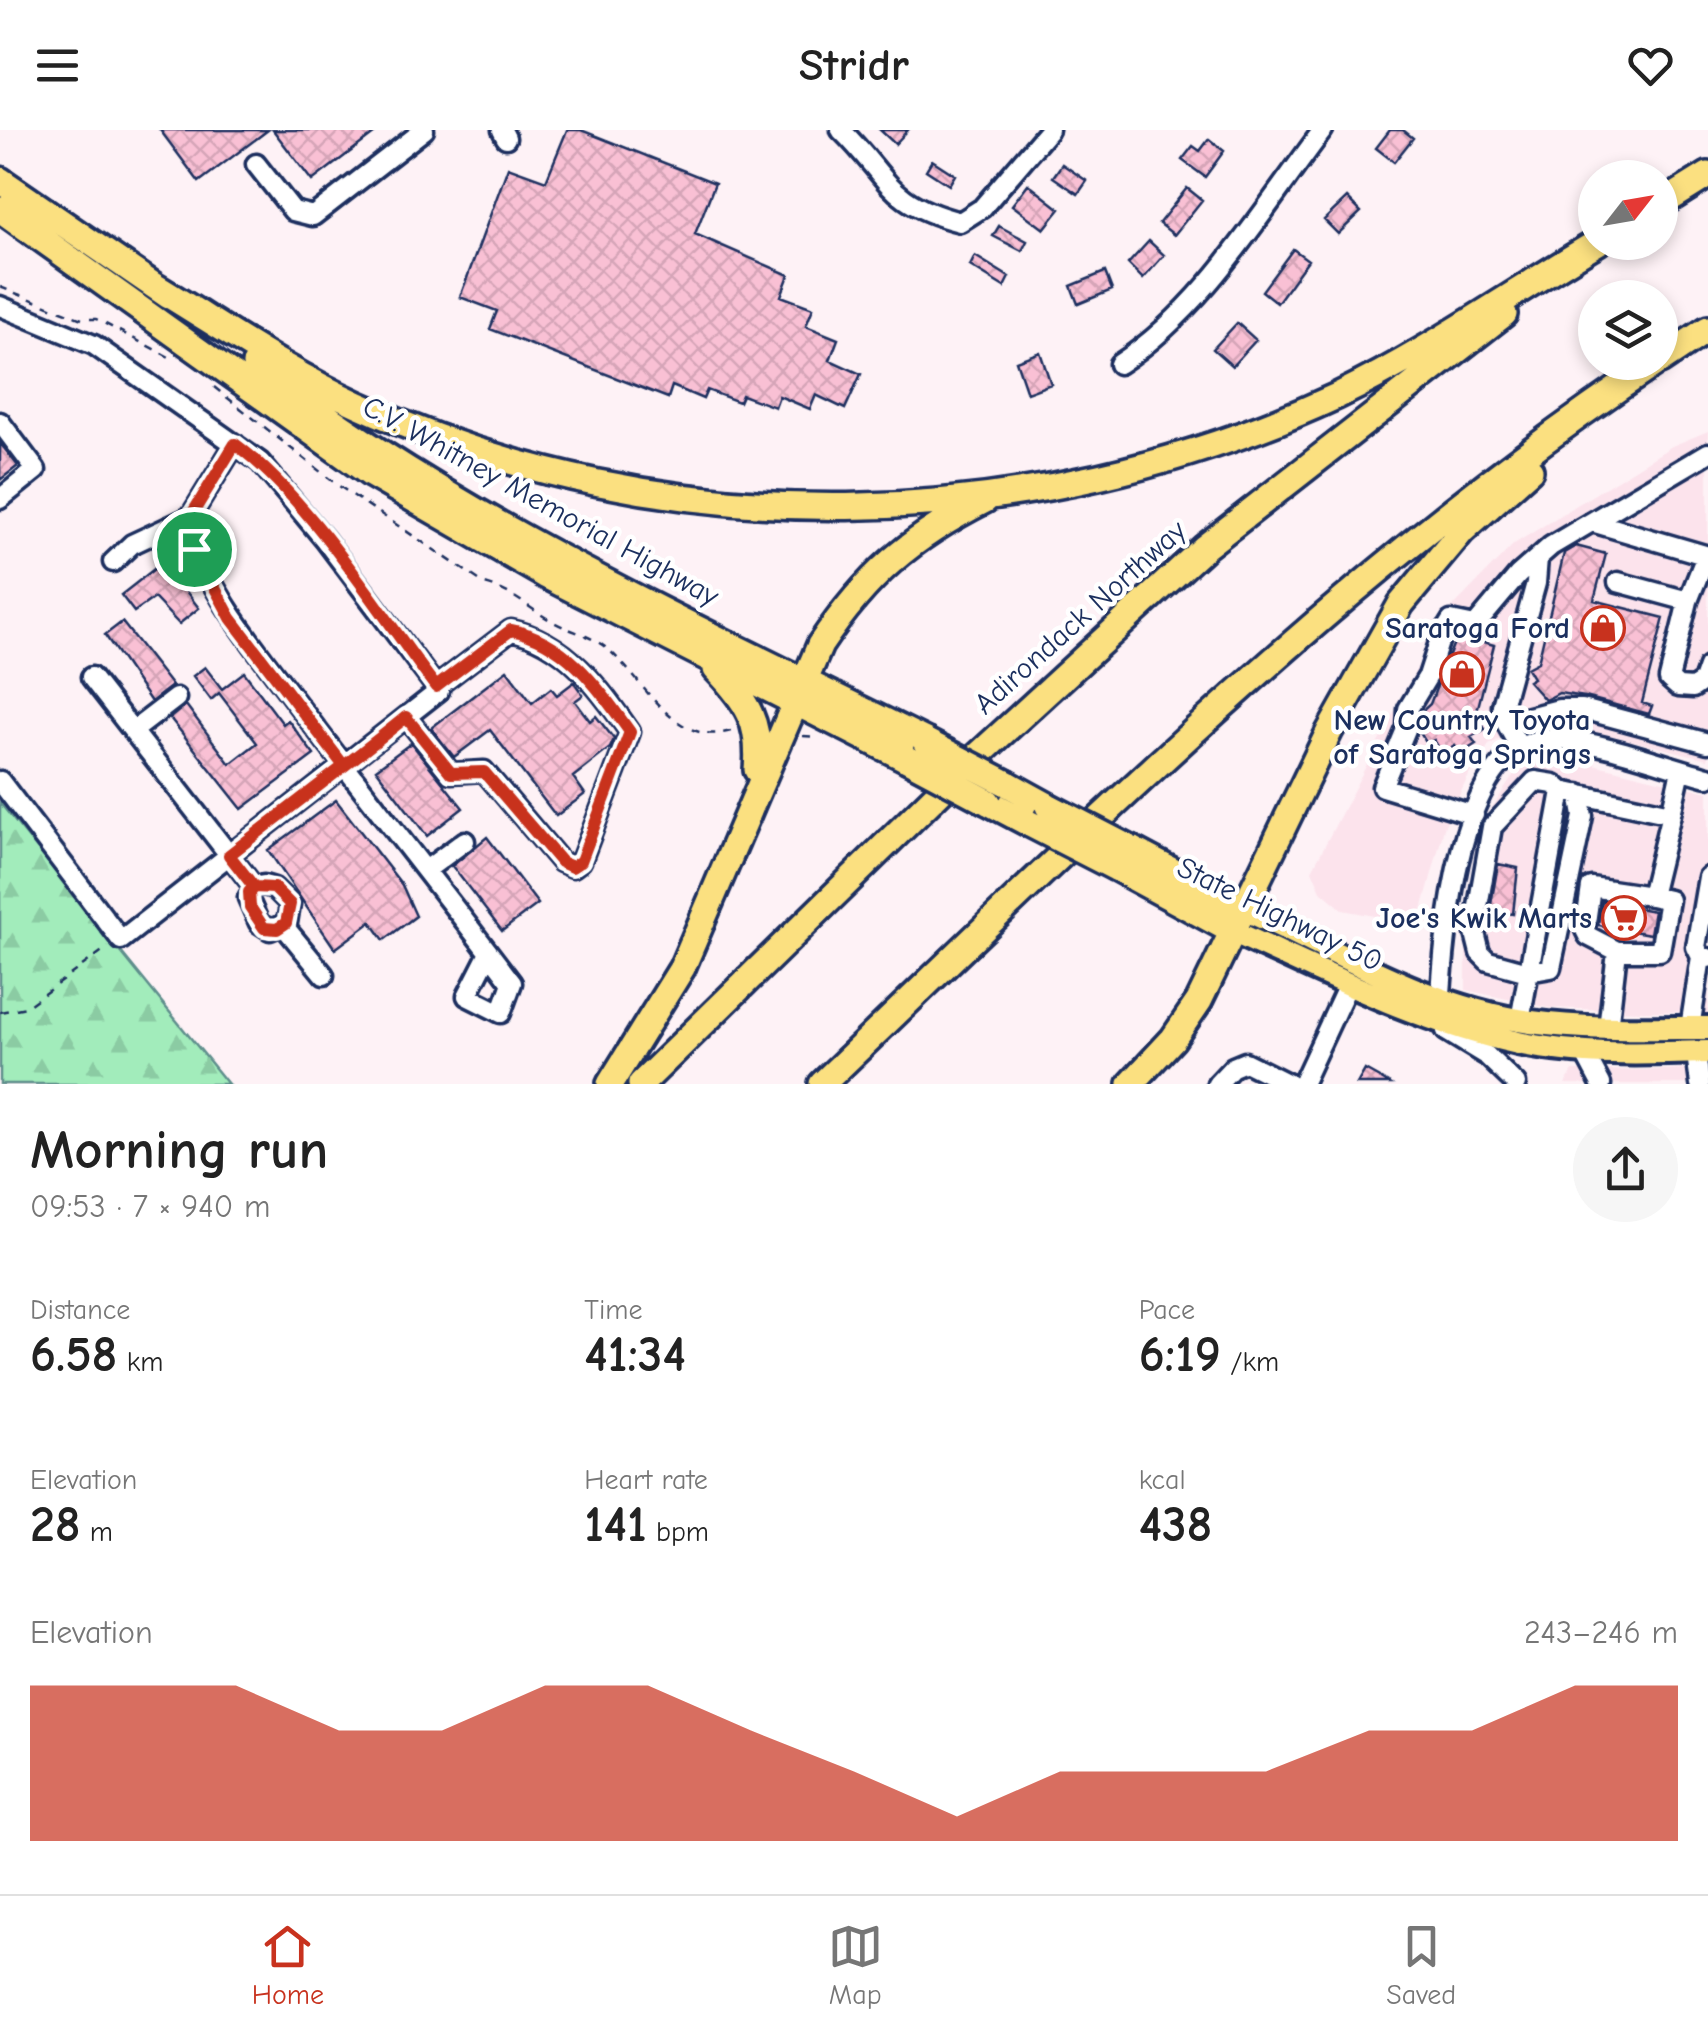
<!DOCTYPE html>
<meta charset="utf-8">
<style>
body{margin:0;font-family:"Comic Neue",sans-serif;background:#f6f6f6;color:#222;height:100vh;display:flex;flex-direction:column;font-size:38px;white-space:nowrap}
*{box-sizing:border-box;margin:0}
p{font-size:32px;color:#767676}
.icon{flex:none;width:55px;height:55px;fill:none;stroke:currentColor;stroke-width:2;stroke-linecap:round;stroke-linejoin:round}
.map{position:relative;height:954px;overflow:hidden}
.drawer{display:flex;flex-direction:column;background:#fff;flex:1}
.drawer>*{flex:none}
.needle{width:65px;rotate:59deg}
.tools{position:absolute;left:1578px;top:30px;display:grid;gap:20px}
.tools a{display:grid;place-items:center;width:100px;height:100px;border-radius:50%;background:#fff;box-shadow:0 5px 15px #0003;font-size:50px}
.pin{position:absolute;display:grid;place-items:center;width:85px;height:85px;color:#fff;margin:-42px;border:5px solid #fff;border-radius:50%;box-shadow:0 2px 10px #0007}
.round{display:grid;place-items:center;flex:none;width:105px;height:105px;border-radius:52px;background:#f6f6f6}
.overview{display:flex;align-items:center;justify-content:space-between;height:170px;padding:0 30px}
h1{font-size:55px;font-weight:700;line-height:75px}
.stats{display:grid;grid-template-columns:repeat(3,1fr);gap:15px;height:170px;padding:10px 30px}
.stats div{display:grid;align-content:center}
.stats b{font-size:50px;font-weight:700}
.stats small{font-size:28px;font-weight:400}
.stats p{font-size:28px}
.chart{height:280px;padding:20px 30px}
.chart p{display:flex;justify-content:space-between}
.chart svg{width:100%;height:180px;margin-top:10px;fill:#c8321e;opacity:.7}
header{display:flex;justify-content:space-between;align-items:center;height:130px;padding:0 30px;background:#fff;font-size:45px;font-weight:700}
.menu{display:flex;justify-content:space-around;align-items:center;height:140px;border-top:2px solid #e0e0e0;background:#fff;font-size:28px;color:#767676}
.menu a{display:grid;justify-items:center;gap:5px}
.menu .current{color:#c8321e}
.map>svg:first-child{display:block}
.built{fill:#fce3ec}
.forest{fill:url(#forest-firs);stroke:#5e8e8c;stroke-width:2.5}
.building{fill:url(#building-cross-hatch);stroke:#1b2f5e;stroke-width:2.5}
.lines{fill:none;stroke-linecap:round;stroke-linejoin:round}
.minor-casing{stroke:#1b2f5e;stroke-width:25}
.major-casing{stroke:#1b2f5e;stroke-width:30}
.highway-casing{stroke:#1b2f5e;stroke-width:32}
.path{stroke:#1b2f5e;stroke-width:2.5;stroke-dasharray:8 8;stroke-linecap:butt}
.minor{stroke:#fff;stroke-width:18}
.major{stroke:#fbe080;stroke-width:22}
.highway{stroke:#fbe080;stroke-width:25}
.highway-bridge-casing{stroke:#1b2f5e;stroke-width:32;stroke-linecap:butt}
.highway-bridge{stroke:#fbe080;stroke-width:25}
.route-casing{stroke:#fff;stroke-width:20}
.route{stroke:#c8321e;stroke-width:12}
.labels{text-anchor:middle;stroke-width:9;stroke-linejoin:round;paint-order:stroke}
.street-label{font-size:30px;fill:#1b2f5e;stroke:#fff}
.poi-label{font-size:30px;font-weight:bold;fill:#1b2f5e;stroke:#fff;text-anchor:end}
</style>
<header><svg class="icon" aria-label="menu" viewBox="0 0 24 24"><path d="M4 6h16M4 12h16M4 18h16"/></svg>Stridr<svg class="icon" aria-label="heart" viewBox="0 0 24 24"><path d="M12 20l-8-8c-3-5 5-10 8-4 3-6 11-1 8 4z"/></svg></header>
<div class="map">
<svg width="1708" height="954" viewBox="0 0 1708 954">
<defs>
<pattern id="forest-firs" width="22" height="20" patternUnits="userSpaceOnUse" patternTransform="scale(2.5)"><rect width="22" height="20" fill="#a2ecbb"/><path d="M5 1l3.5 6h-7zM16 11l3.5 6h-7z" fill="#8bcba3"/></pattern>
<pattern id="building-cross-hatch" width="8" height="8" patternUnits="userSpaceOnUse" patternTransform="scale(2.5)"><rect width="8" height="8" fill="#f9c0d4"/><path d="M0 0l8 8M0 8l8-8" fill="none" stroke="#d5a5b8"/></pattern>
</defs>
<rect width="100%" height="100%" fill="#fef2f6"/>
<filter id="ink" filterUnits="userSpaceOnUse"><feTurbulence type="fractalNoise" baseFrequency=".01" numOctaves="2"/><feDisplacementMap in="SourceGraphic" scale="20" xChannelSelector="R" yChannelSelector="G"/><feConvolveMatrix kernelMatrix="1 2 1 2 8 2 1 2 1" color-interpolation-filters="sRGB"/></filter>
<g filter="url(#ink)">
<!-- built -->
<path class="built" d="M 1708,301 L 1708,629 L 1591,601 L 1566,587 L 1524,596 L 1489,615 L 1471,641 L 1445,695 L 1422,780 L 1401,791 L 1343,780 L 1321,761 L 1312,740 L 1444,486 L 1514,414 L 1672,316 Z
M 1560,626 L 1708,662 L 1708,883 L 1549,878 L 1466,860 L 1466,803 L 1478,699 L 1519,637 Z
M 1708,939 L 1708,954 L 1565,954 L 1573,941 Z"/>
<!-- forest -->
<path class="forest" d="M 0,673 L 228,954 L 0,954 Z"/>
<!-- building -->
<path class="building" d="M 160,0 L 268,0 L 199,52 Z
M 273,0 L 379,0 L 312,51 Z
M 567,0 L 581,0 L 715,53 L 695,104 L 789,145 L 781,166 L 813,178 L 806,196 L 838,209 L 830,230 L 861,244 L 845,279 L 816,265 L 810,279 L 779,266 L 775,277 L 742,265 L 739,272 L 707,260 L 703,269 L 672,256 L 668,268 L 490,199 L 497,181 L 460,167 L 508,37 L 546,51 Z
M 880,0 L 908,0 L 895,14 Z
M 1390,0 L 1403,0 L 1413,8 L 1394,32 L 1376,18 Z
M 1209,9 L 1224,21 L 1205,47 L 1182,30 L 1193,16 L 1200,21 Z
M 932,30 L 955,45 L 949,55 L 926,40 Z
M 1062,34 L 1087,51 L 1078,64 L 1053,47 Z
M 1028,54 L 1060,79 L 1044,99 L 1012,75 Z
M 1187,58 L 1202,70 L 1174,105 L 1159,93 Z
M 1347,68 L 1361,82 L 1338,104 L 1324,90 Z
M 999,96 L 1027,111 L 1022,121 L 993,106 Z
M 1149,111 L 1164,125 L 1143,149 L 1128,134 Z
M 1293,119 L 1308,130 L 1277,173 L 1262,161 Z
M 975,126 L 1009,147 L 1004,157 L 970,136 Z
M 1105,142 L 1112,160 L 1078,174 L 1071,156 Z
M 1237,193 L 1256,210 L 1232,236 L 1213,219 Z
M 1040,222 L 1051,254 L 1027,263 L 1016,231 Z
M 0,313 L 18,336 L 0,350 Z
M 1576,416 L 1606,424 L 1594,470 L 1664,488 L 1642,573 L 1652,576 L 1649,584 L 1585,567 L 1559,563 L 1545,570 L 1528,551 L 1533,548 L 1527,538 L 1538,532 L 1564,423 Z
M 163,432 L 199,478 L 179,494 L 154,468 L 134,482 L 121,465 Z
M 122,492 L 172,556 L 151,572 L 105,505 Z
M 1457,505 L 1494,515 L 1476,585 L 1485,599 L 1471,607 L 1476,614 L 1460,624 L 1455,616 L 1442,623 L 1434,610 L 1427,614 L 1419,601 L 1424,594 L 1420,583 L 1430,574 Z
M 205,537 L 222,559 L 244,542 L 283,594 L 288,590 L 314,625 L 242,679 L 170,588 L 186,575 L 230,634 L 257,613 L 219,563 L 211,570 L 193,546 Z
M 507,540 L 532,573 L 551,558 L 557,565 L 574,552 L 583,565 L 575,571 L 590,591 L 596,586 L 614,609 L 610,618 L 573,647 L 585,664 L 556,686 L 490,600 L 454,627 L 431,598 Z
M 411,613 L 463,678 L 427,706 L 376,639 Z
M 336,670 L 402,755 L 416,786 L 384,810 L 371,792 L 335,819 L 268,720 Z
M 487,707 L 538,774 L 502,801 L 452,736 Z
M 1498,734 L 1518,738 L 1513,784 L 1490,780 Z
M 1602,772 L 1654,781 L 1650,804 L 1598,795 Z
M 1365,940 L 1390,954 L 1357,954 Z"/>
<g class="lines">
<!-- minor casing -->
<g class="minor-casing">
<path id="minor" d="M 502,0 L 506,8
M 841,0 C 890,48 886,73 960,92 L 982,78 L 1049,0
M 256,34 L 293,81 L 313,86 L 424,0
M 0,176 L 94,215 L 260,332 L 325,410 L 439,561 L 121,810 L 0,651
M 1119,234 C 1205,178 1262,80 1323,0
M 0,292 L 36,340 L 0,369
M 235,314 L 186,394 C 209,464 255,517 298,575 C 368,668 441,759 512,853 L 501,883 L 467,866 L 489,823
M 1592,392 L 1708,426
M 1706,426 L 1688,471 L 1669,549 L 1678,557 L 1693,558 L 1703,551 L 1708,537
M 113,432 L 132,414 L 190,387
M 1618,452 L 1688,471
M 91,547 L 254,757 L 264,755 L 274,758 L 290,774 L 287,793 L 270,800 L 259,793 L 248,768 L 254,757
M 406,587 L 451,643 L 484,641 L 561,732 L 573,737 L 581,731 L 630,602 C 600,559 566,511 511,500 L 436,557
M 1506,593 L 1502,576 L 1536,453 L 1538,428
M 133,601 L 176,568
M 1520,618 L 1506,593 L 1559,579 L 1582,579 L 1708,613
M 1562,661 L 1554,654 L 1535,651 L 1492,697 L 1474,799 L 1480,823 L 1488,831 L 1528,842 L 1551,838 L 1583,686 L 1579,664
M 1474,685 L 1382,657 L 1407,597 L 1408,579 L 1428,546 L 1440,509 L 1451,491 L 1475,496 L 1518,445 L 1551,416 L 1708,323
M 426,740 L 465,711
M 283,795 L 324,845
M 1617,821 L 1588,806 L 1585,800 L 1591,757 L 1651,766
M 1701,827 L 1696,817 L 1708,747
M 1440,880 C 1444,812 1456,611 1551,609 C 1597,609 1663,635 1708,647
M 1520,890 L 1562,661 L 1671,684 L 1681,640
M 1690,898 L 1701,827 L 1708,828
M 1608,899 L 1617,821 L 1660,821 L 1669,770 L 1651,766 L 1671,684
M 1446,901 L 1487,926 L 1516,954
M 1583,920 L 1601,954
M 1696,923 L 1700,954
M 1217,954 L 1233,937 L 1245,932 L 1289,954
M 1302,954 L 1348,855"/>
</g>
<!-- major casing -->
<g class="major-casing">
<path id="major" d="M 1244,779 C 1337,821 1428,878 1531,892 C 1590,900 1649,898 1708,898
M 1234,802 C 1327,844 1417,891 1518,913 C 1579,926 1645,924 1708,922"/>
</g>
<!-- highway casing -->
<g class="highway-casing">
<path id="highway" d="M 0,50 L 169,166
M 1660,75 L 1708,45
M 0,79 L 372,345 L 545,445 L 907,629
M 156,157 C 222,197 287,242 357,274 C 665,416 1030,408 1337,266 C 1427,223 1512,163 1598,112
M 1660,231 L 1708,199
M 255,234 C 457,391 697,497 925,611
M 716,539 C 748,572 761,593 757,640
M 1008,654 L 1048,676
M 988,672 L 1028,693
M 1131,719 L 1244,779
M 1116,738 L 1234,802
M 610,954 L 682,838 L 820,515 C 867,445 910,408 985,370
M 641,954 L 960,642 L 1205,417 L 1504,184
M 822,954 C 1088,700 1349,436 1657,232
M 1131,954 L 1173,909 L 1199,871 L 1329,602 L 1401,474 L 1462,401 L 1530,340"/>
</g>
<!-- path -->
<path class="path" d="M 0,157 L 82,189 L 96,189 L 175,230
M 214,257 L 336,354 L 485,454 C 512,461 528,478 552,491 C 567,500 586,504 601,514 C 644,544 670,621 734,600
M 803,606 L 819,607
M 0,882 L 26,877 L 108,817"/>
<!-- minor -->
<use href="#minor" class="minor"/>
<!-- major -->
<use href="#major" class="major"/>
<!-- highway -->
<use href="#highway" class="highway"/>
<!-- highway-bridge casing -->
<g class="highway-bridge-casing">
<path id="highway-bridge" d="M 925,611 L 1008,654
M 907,629 L 988,672
M 1048,676 L 1131,719
M 1028,693 L 1116,738"/>
</g>
<!-- highway-bridge -->
<use href="#highway-bridge" class="highway-bridge"/>
</g>
</g>
<g class="lines" filter="url(#ink)">
<!-- route casing -->
<g class="route-casing">
<path id="route" d="M 194,419 L 231,488 L 344,636 L 229,725 L 254,757 L 249,762 L 250,777 L 264,798 L 277,799 L 286,793 L 290,774 L 274,758 L 254,757 L 229,725 C 288,679 348,634 406,587 L 451,643 L 484,642 L 561,732 L 572,737 L 581,731 L 630,602 C 599,559 566,510 511,500 L 436,557 C 379,482 310,369 235,314 L 186,394 L 194,419"/>
</g>
<!-- route -->
<use href="#route" class="route"/>
</g>
<!-- icons -->
<defs>
<g id="shop-ring" transform="scale(2.25)"><circle r="9.5" fill="#fff" stroke="#c8321e" stroke-width="1.5"/><path d="M-5-2.5h2.3a2.7 3.5 0 0 1 5.4 0H5L5.5 6h-11ZM-1.5-2.5h3a1.5 2.3 0 0 0-3 0Z" fill="#c8321e"/></g>
<g id="supermarket-ring" transform="scale(2.25)"><circle r="9.5" fill="#fff" stroke="#c8321e" stroke-width="1.5"/><path d="M-6-5.5h2.5l.6 2H6L4.5 2H-2.5L-4.4-4H-6ZM-1.5 3.2a1.3 1.3 0 1 0 .1 0ZM3 3.2a1.3 1.3 0 1 0 .1 0Z" fill="#c8321e"/></g>
</defs>
<g fill-rule="evenodd">
<use href="#shop-ring" x="1603" y="498"/>
<use href="#shop-ring" x="1462" y="544"/>
<use href="#supermarket-ring" x="1624" y="788"/>
</g>
<g class="labels">
<!-- street labels -->
<g class="street-label">
<text transform="translate(541 371) rotate(29)" y="10">C.V. Whitney Memorial Highway</text>
<text transform="translate(1080 487) rotate(-42)" y="10">Adirondack Northway</text>
<text transform="translate(1280 784) rotate(26)" y="10">State Highway 50</text>
</g>
<!-- poi labels -->
<g class="poi-label">
<text x="1570" y="508">Saratoga Ford</text>
<text x="1462" y="600" text-anchor="middle">New Country Toyota<tspan x="1462" dy="34">of Saratoga Springs</tspan></text>
<text x="1592" y="798">Joe's Kwik Marts</text>
</g>
</g>
</svg>
<div class="tools">
<a><svg class="needle" viewBox="-14 -14 28 28"><path d="M0-13l5 13h-10z" fill="#e53935"/><path d="M0 13l5-13h-10z" fill="#767676"/></svg></a>
<a><svg class="icon" aria-label="layers" viewBox="0 0 24 24"><path d="M12 4l9 5-9 5-9-5zM3 14l9 5 9-5"/></svg></a>
</div>
<div class="pin" style="left:194px;top:419px;background:#1e9e55"><svg class="icon" aria-label="arrive" viewBox="0 0 24 24"><path d="M6 21V4h12l-3 4 3 4H6"/></svg></div>
</div>
<section class="drawer">
<div class="overview"><div><h1>Morning run</h1><p>09:53 · 7 × 940 m</p></div><a class="round"><svg class="icon" aria-label="share" viewBox="0 0 24 24"><path d="M12 15V3M7 8l5-5 5 5M5 13v7h14v-7"/></svg></a></div>
<div class="stats">
<div><p>Distance</p><b>6.58<small> km</small></b></div>
<div><p>Time</p><b>41:34</b></div>
<div><p>Pace</p><b>6:19<small> /km</small></b></div>
</div>
<div class="stats">
<div><p>Elevation</p><b>28<small> m</small></b></div>
<div><p>Heart rate</p><b>141<small> bpm</small></b></div>
<div><p>kcal</p><b>438</b></div>
</div>
<div class="chart"><p><span>Elevation</span>243–246 m</p>
<svg viewBox="0 0 160 44" preserveAspectRatio="none"><path d="M0 44V6L10 6L20 6L30 17L40 17L50 6L60 6L70 17L80 27L90 38L100 27L110 27L120 27L130 17L140 17L150 6L160 6V44z"/></svg>
</div>
</section>
<nav class="menu">
<a class="current"><svg class="icon" aria-label="home" viewBox="0 0 24 24"><path d="M3 11l9-7 9 7M6 9v11h12V9"/></svg>Home</a>
<a><svg class="icon" aria-label="map" viewBox="0 0 24 24"><path d="M3 6l6-2 6 2 6-2v14l-6 2-6-2-6 2zM9 4v14M15 6v14"/></svg>Map</a>
<a><svg class="icon" aria-label="saved" viewBox="0 0 24 24"><path d="M7 4h10v16l-5-4-5 4z"/></svg>Saved</a>
</nav>
